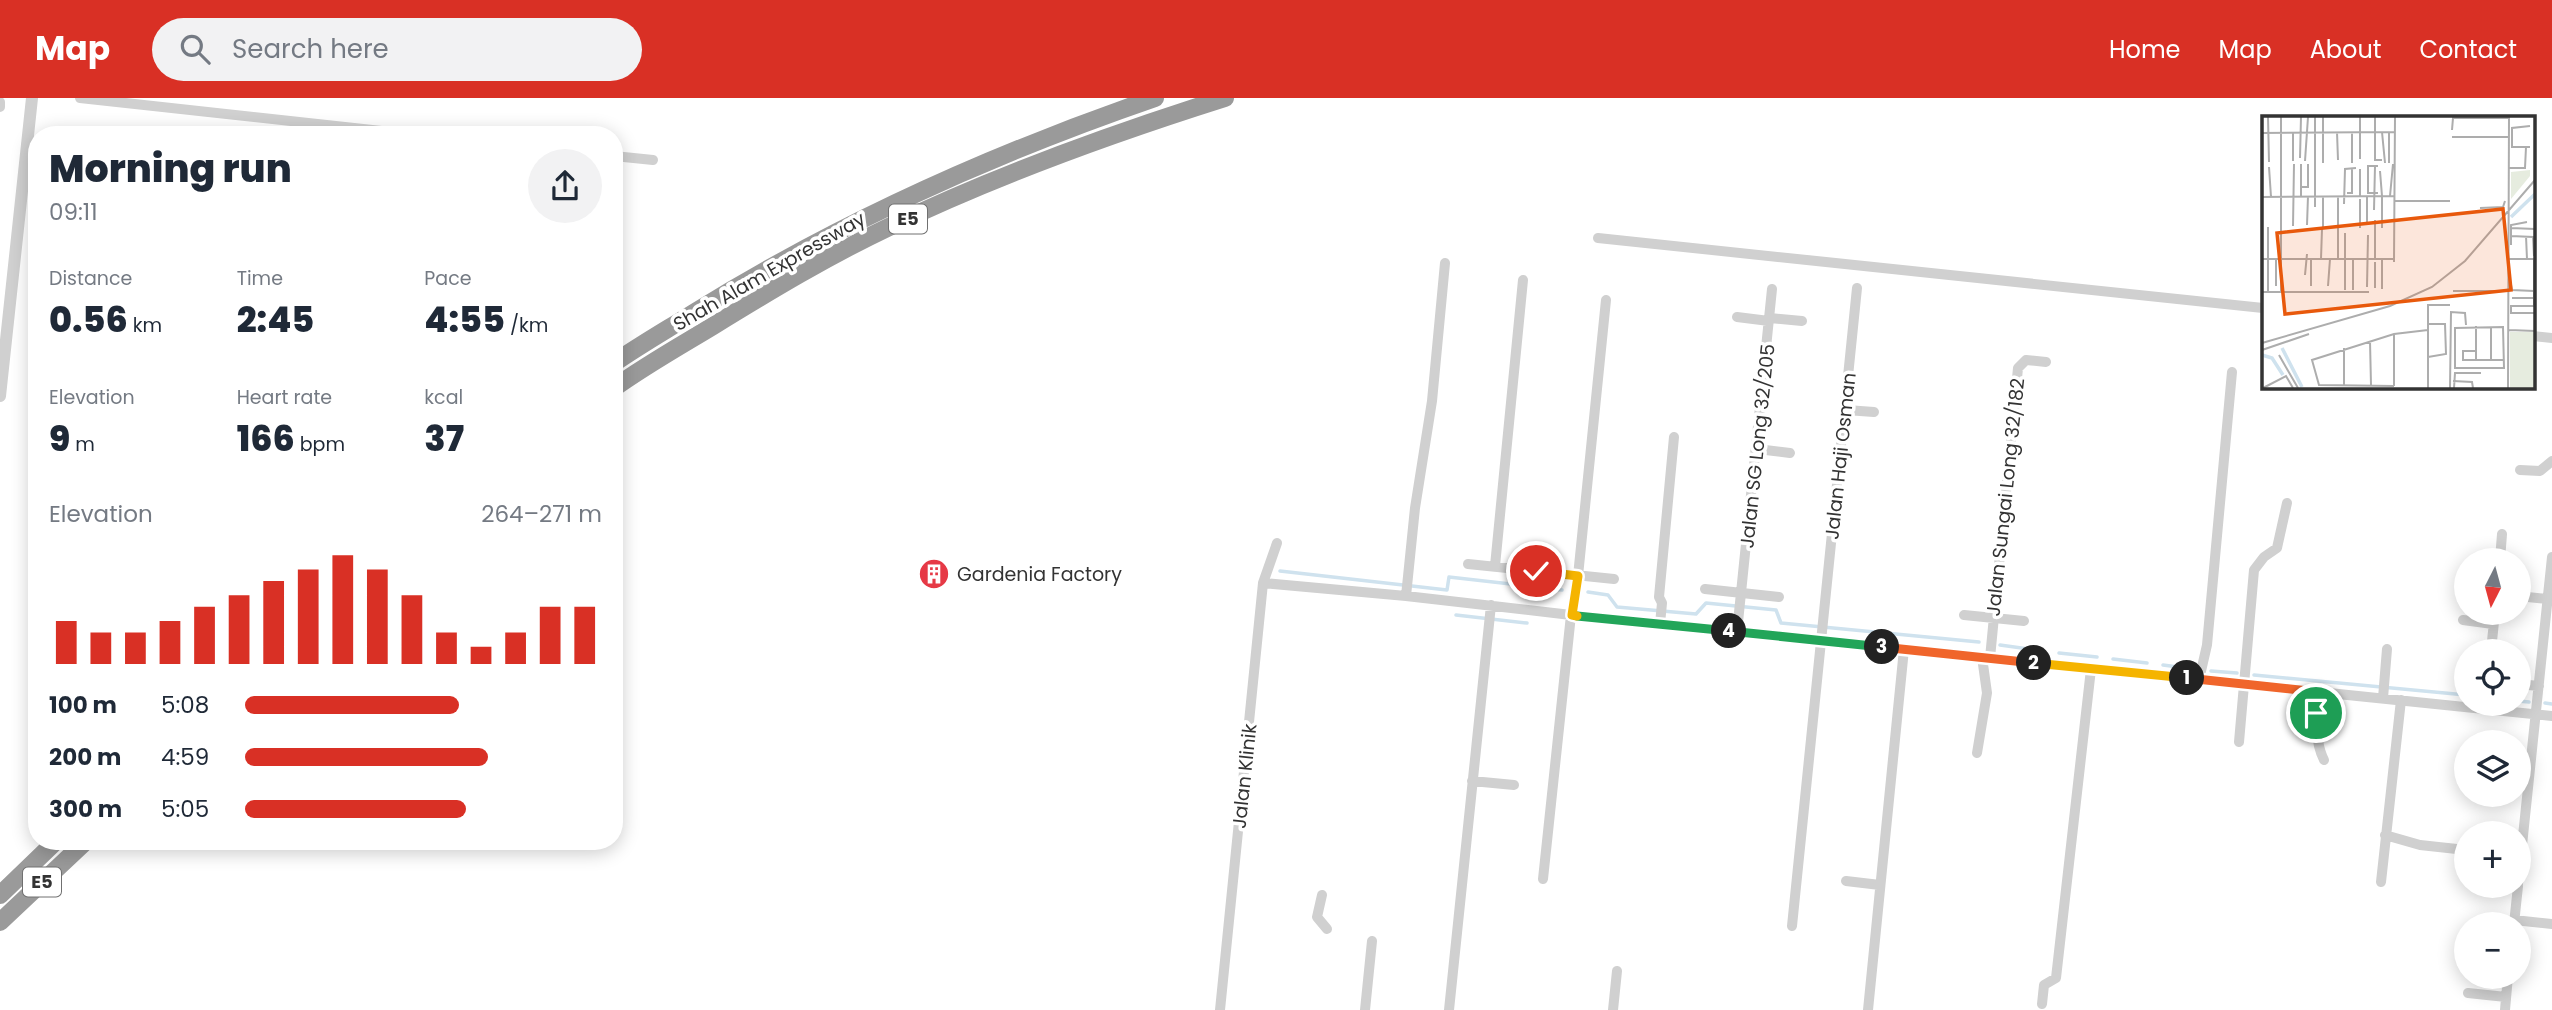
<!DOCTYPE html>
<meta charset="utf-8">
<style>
body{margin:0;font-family:Poppins,sans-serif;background:#f2f2f3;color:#1f2937;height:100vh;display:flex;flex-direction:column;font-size:26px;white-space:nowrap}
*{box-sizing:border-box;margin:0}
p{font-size:23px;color:#747a83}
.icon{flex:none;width:38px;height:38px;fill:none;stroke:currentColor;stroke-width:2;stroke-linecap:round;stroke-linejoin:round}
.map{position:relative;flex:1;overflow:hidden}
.drawer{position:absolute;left:28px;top:28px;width:595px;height:724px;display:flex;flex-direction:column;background:#fff;border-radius:28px;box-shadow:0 4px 18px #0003}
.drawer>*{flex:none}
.needle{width:46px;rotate:186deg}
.tools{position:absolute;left:2454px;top:450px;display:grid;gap:14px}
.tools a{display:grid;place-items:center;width:77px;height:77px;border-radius:50%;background:#fff;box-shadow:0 4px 18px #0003;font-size:35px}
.pin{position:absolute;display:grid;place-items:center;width:60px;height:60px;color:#fff;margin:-30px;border:4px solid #fff;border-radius:50%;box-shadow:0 2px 7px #0007}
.km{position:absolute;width:35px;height:35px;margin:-18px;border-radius:50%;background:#222;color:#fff;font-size:19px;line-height:35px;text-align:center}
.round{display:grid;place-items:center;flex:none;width:74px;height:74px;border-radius:37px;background:#f2f2f3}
.summary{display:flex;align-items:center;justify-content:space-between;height:119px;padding:0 21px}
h1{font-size:38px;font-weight:800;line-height:52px}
.stats{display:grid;grid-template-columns:repeat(3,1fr);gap:10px;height:119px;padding:7px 21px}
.stats div{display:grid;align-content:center}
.stats b{font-size:35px;font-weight:800}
.stats small{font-size:19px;font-weight:400}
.stats p{font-size:19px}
.chart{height:196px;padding:14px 21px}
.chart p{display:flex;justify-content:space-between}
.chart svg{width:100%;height:126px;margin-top:7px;stroke:#d93025;stroke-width:6}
ul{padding:0 21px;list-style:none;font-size:23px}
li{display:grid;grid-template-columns:112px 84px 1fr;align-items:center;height:52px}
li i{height:18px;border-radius:9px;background:#d93025}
header{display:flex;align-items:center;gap:42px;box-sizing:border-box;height:98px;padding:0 35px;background:#d93025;color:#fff}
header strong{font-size:33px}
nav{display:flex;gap:38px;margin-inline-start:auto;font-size:24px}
.search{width:490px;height:63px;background:#f2f2f3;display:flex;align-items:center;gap:18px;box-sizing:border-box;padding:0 24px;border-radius:38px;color:#747a83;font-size:26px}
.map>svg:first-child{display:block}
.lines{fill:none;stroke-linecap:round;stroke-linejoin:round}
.stream{stroke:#cfe2ee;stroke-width:3.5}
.minor{stroke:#d0d0d0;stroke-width:10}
.tertiary{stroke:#d0d0d0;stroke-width:12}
.motorway{stroke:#9a9a9a;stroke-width:18}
.split-1-casing{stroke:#fff;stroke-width:14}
.split-2-casing{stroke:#fff;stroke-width:14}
.split-3-casing{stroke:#fff;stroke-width:14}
.split-4-casing{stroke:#fff;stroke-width:14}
.split-5-casing{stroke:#fff;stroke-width:14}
.split-6-casing{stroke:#fff;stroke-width:14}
.split-1{stroke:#f0652b;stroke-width:9}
.split-2{stroke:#f5b400;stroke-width:9}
.split-3{stroke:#f0652b;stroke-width:9}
.split-4{stroke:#22a559;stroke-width:9}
.split-5{stroke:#22a559;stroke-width:9}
.split-6{stroke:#f5b400;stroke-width:9}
.labels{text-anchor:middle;stroke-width:7;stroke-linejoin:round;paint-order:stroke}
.shield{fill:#fff;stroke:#707070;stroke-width:2}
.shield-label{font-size:18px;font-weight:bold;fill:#333}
.street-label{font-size:19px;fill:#333;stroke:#fff}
.poi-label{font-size:19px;fill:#333;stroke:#fff;text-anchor:start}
.inset-river{fill:none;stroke:#cfe2ee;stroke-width:3.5}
.inset-road{fill:none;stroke:#adadad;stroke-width:2}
.view{fill:#e8590c;fill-opacity:0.15;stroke:#e8590c;stroke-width:3.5}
.inset-edge{fill:none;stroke:#333;stroke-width:3.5}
</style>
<header>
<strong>Map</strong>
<div class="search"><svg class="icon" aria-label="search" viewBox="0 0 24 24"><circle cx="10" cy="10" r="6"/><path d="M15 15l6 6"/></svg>Search here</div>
<nav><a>Home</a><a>Map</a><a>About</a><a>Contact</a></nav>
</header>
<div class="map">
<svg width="2552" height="912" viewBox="0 0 2552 912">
<rect width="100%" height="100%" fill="#fff"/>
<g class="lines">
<!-- stream -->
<path class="stream" d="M 1280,473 L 1447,492 L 1449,479 L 1562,492
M 1588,494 L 1608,497 L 1617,509 L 1696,516 L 1706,505 L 1776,512 L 1781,525 L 1979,544
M 1456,517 L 1527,525
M 2000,547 L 2042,553
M 2059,555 L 2097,559
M 2113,561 L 2147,565
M 2163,567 L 2193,571
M 2211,573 L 2237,575
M 2254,577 L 2466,597
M 2518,603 L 2529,604
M 2545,605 L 2552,606"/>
<!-- minor -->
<path class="minor" d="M 80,0 L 418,37
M 0,4 L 0,9
M 614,58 L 653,62
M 1598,140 L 2263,210
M 1737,219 L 1769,223
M 1770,220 L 1802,223
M 2533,238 L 2552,240
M 1846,312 L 1874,314
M 1757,351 L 1790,355
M 2520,372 L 2540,373 L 2552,363
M 2500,462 L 2502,436
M 1468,466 L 1614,481
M 1495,468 L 1523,182
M 1263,485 L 1406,498 L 1571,517 L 2552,618
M 1705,491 L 1779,499
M 1406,498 L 1415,410 L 1432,303 L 1445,165
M 2518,498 L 2548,501
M 1964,517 L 2024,523
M 2463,522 L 2493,526
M 1660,526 L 1662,505 L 1659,499 L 1674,339
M 1737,534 L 1772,191
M 2491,553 L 2495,514
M 1990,560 L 2018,270 L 2026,262 L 2046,264
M 2199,582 L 2207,547 L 2232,274
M 2518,586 L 2539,588
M 2318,594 C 2316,614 2314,643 2324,662
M 2383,600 L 2387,551
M 2239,644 L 2254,472 L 2264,459 L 2277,450 L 2287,405
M 1977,655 L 1987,595 L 1982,559
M 1472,683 L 1514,687
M 2385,737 L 2420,747 L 2466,752
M 1543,781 L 1571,517 L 1578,478 L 1606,202
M 1846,783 L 1880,787
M 2381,784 L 2401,602
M 2518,786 L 2552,459
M 1322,797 L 1317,819 L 1327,831
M 2514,822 L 2552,826
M 2514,826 L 2518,788
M 1792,828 L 1857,190
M 2468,895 L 2506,899
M 2042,906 L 2044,887 L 2056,880 L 2091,571
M 1220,912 L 1263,485 L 1277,445
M 1365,912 L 1372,843
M 1449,912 L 1491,507
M 1613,912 L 1617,873
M 1868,912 L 1904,551
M 2505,912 L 2508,878"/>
<!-- tertiary -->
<path class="tertiary" d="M 0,298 L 32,0"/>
<!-- motorway -->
<path class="motorway" d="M 614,265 C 640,247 668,231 695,214 C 839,125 995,55 1155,0
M 614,290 C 646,267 680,248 713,228 C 770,193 828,158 889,129 C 997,77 1111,36 1225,0
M 0,797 L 55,744
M 0,824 L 85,744"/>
</g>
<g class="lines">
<!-- split-1 casing -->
<g class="split-1-casing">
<path id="split-1" d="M 2187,580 L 2318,594 L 2316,615"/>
</g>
<!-- split-2 casing -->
<g class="split-2-casing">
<path id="split-2" d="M 2034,565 L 2187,580"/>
</g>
<!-- split-3 casing -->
<g class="split-3-casing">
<path id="split-3" d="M 1882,549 L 2034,565"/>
</g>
<!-- split-4 casing -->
<g class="split-4-casing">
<path id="split-4" d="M 1729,533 L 1882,549"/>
</g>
<!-- split-5 casing -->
<g class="split-5-casing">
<path id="split-5" d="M 1577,518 L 1729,533"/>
</g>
<!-- split-6 casing -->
<g class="split-6-casing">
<path id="split-6" d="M 1536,473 L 1578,478 L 1572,517 L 1577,518"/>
</g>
<!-- split-1 -->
<use href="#split-1" class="split-1"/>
<!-- split-2 -->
<use href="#split-2" class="split-2"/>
<!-- split-3 -->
<use href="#split-3" class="split-3"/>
<!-- split-4 -->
<use href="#split-4" class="split-4"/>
<!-- split-5 -->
<use href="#split-5" class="split-5"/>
<!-- split-6 -->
<use href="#split-6" class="split-6"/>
</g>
<!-- icons -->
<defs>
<g id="building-disc" transform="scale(1.575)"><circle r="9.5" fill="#e63946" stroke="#fff"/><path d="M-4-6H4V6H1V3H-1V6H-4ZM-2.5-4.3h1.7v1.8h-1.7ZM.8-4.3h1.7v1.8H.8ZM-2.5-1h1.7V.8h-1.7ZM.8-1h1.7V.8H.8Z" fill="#fff"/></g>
</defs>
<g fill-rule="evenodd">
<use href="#building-disc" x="934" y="476"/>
</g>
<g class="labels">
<!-- shield labels -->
<g class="shield">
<rect x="889" y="106.5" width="38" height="29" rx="5"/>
<rect x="23" y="769.5" width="38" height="29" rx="5"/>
</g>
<g class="shield-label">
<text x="908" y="127">E5</text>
<text x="42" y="790">E5</text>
</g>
<!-- street labels -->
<g class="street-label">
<text transform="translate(769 173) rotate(-30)" y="7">Shah Alam Expressway</text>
<text transform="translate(1757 348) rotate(-84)" y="7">Jalan SG Long 32/205</text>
<text transform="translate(1840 358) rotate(-84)" y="7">Jalan Haji Osman</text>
<text transform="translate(2005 399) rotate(-84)" y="7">Jalan Sungai Long 32/182</text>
<text transform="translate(1244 678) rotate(-84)" y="7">Jalan Klinik</text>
</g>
<!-- poi labels -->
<g class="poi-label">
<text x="957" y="483">Gardenia Factory</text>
</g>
</g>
<!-- overview -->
<g transform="translate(2262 18)">
<rect width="273" height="273" fill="#fff"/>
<path d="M 268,54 L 268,60 L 249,83 L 249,56 ZM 248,216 L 273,216 L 273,272 L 248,272 Z" fill="#e6ecdf"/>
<path class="inset-river" d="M 249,101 L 273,78M 20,232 L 40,271M 0,239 L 10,242 L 21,259"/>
<path class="inset-road" d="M 6,1 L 7,46M 19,1 L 19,176M 61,1 L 61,47M 98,1 L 98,43M 113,1 L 113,44 L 120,44M 190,14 L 191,2 L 247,2M 75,16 L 76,44M 90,16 L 90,47M 120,16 L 123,47M 0,17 L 133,16M 31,17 L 31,45M 190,21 L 247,21M 268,31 L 250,31 L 250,12 L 268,10M 38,42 L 39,1M 43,45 L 46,1M 127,47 L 127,16M 39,48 L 39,80M 7,51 L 9,81M 247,52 L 263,52 L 264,31M 98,53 L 98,80M 118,55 L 120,80M 39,71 L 46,71 L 46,48M 85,77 L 90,77 L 90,52M 116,77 L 106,77 L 106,50 L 116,50M 105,80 L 105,106M 128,80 L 131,48M 0,81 L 133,80M 61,81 L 61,111M 76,81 L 76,143M 98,83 L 98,112M 133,85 L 188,85M 82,88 L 83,53 L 94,52M 53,91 L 53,1M 218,92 L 241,91 L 243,85M 112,94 L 113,50M 113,104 L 113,143M 45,109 L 46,80M 31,110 L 32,48M 120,112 L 120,80M 249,112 L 273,113M 83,117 L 83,174M 249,120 L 271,121 L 272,140M 264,120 L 265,143M 249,129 L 249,109 L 265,106M 0,143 L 133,143M 14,143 L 14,170M 59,143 L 60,113M 91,143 L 91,174M 247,143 L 272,143M 113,146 L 113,172M 132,146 L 133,1M 43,159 L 45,138M 249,169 L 250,174 L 272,175M 49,170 L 49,143M 66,170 L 68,143M 105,171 L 106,119M 120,173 L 120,143M 191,175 L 246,175M 0,176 L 107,176M 6,176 L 6,111M 250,182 L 272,182M 272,190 L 272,143M 273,190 L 249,190 L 249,197 L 273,197M 166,208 L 183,208 L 184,238 L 166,241M 229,211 L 229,244M 241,211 L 242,252 L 193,252 L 193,212 ZM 247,214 L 273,215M 132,218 L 132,270M 108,225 L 109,269M 0,227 L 128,190 L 170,171 L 203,145 L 273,64M 0,234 L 47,218M 214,235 L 201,235 L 201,244 L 242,244M 17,239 L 36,272M 214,244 L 214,210M 191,265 L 210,266 L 211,272M 82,270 L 82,232M 132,270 L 57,269 L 50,244 L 132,218 L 166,214M 1,272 L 24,260 L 31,272M 166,272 L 166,189 L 188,189M 188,272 L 189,196 L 203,197 L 204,209M 192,272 L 193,257 L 219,257M 246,272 L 247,1"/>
<path class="view" d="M 241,93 L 249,174 L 23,198 L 15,117 Z"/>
<rect width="273" height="273" class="inset-edge"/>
</g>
</svg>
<div class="tools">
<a><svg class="needle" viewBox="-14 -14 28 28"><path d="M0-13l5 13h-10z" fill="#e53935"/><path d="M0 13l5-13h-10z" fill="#747a83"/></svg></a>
<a><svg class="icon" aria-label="locate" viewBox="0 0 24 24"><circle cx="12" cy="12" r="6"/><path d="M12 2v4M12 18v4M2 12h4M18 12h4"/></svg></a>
<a><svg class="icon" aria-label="layers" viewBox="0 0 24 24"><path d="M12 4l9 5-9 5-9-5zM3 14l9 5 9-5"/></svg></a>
<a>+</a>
<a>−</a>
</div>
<div class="pin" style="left:2316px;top:615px;background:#1e9e55"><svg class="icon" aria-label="arrive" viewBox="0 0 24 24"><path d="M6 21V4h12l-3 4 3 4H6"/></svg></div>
<div class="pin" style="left:1536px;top:473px;background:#d93025"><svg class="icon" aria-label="check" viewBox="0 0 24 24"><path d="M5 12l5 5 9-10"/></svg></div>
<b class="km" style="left:2187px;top:580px">1</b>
<b class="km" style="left:2034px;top:565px">2</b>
<b class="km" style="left:1882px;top:549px">3</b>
<b class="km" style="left:1729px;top:533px">4</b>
<section class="drawer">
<div class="summary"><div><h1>Morning run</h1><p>09:11</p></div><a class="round"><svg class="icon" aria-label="share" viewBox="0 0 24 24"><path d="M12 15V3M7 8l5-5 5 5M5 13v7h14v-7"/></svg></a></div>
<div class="stats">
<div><p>Distance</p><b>0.56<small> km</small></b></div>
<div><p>Time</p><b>2:45</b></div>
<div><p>Pace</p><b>4:55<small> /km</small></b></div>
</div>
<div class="stats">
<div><p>Elevation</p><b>9<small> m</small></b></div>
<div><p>Heart rate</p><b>166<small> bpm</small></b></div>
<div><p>kcal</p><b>37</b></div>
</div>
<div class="chart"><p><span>Elevation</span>264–271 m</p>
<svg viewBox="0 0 160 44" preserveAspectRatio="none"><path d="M5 44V29M15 44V33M25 44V33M35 44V29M45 44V24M55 44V20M65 44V15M75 44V11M85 44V6M95 44V11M105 44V20M115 44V33M125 44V38M135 44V33M145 44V24M155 44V24"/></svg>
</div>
<ul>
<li><b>100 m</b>5:08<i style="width:60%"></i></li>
<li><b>200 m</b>4:59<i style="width:68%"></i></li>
<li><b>300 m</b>5:05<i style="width:62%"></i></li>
</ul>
</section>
</div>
